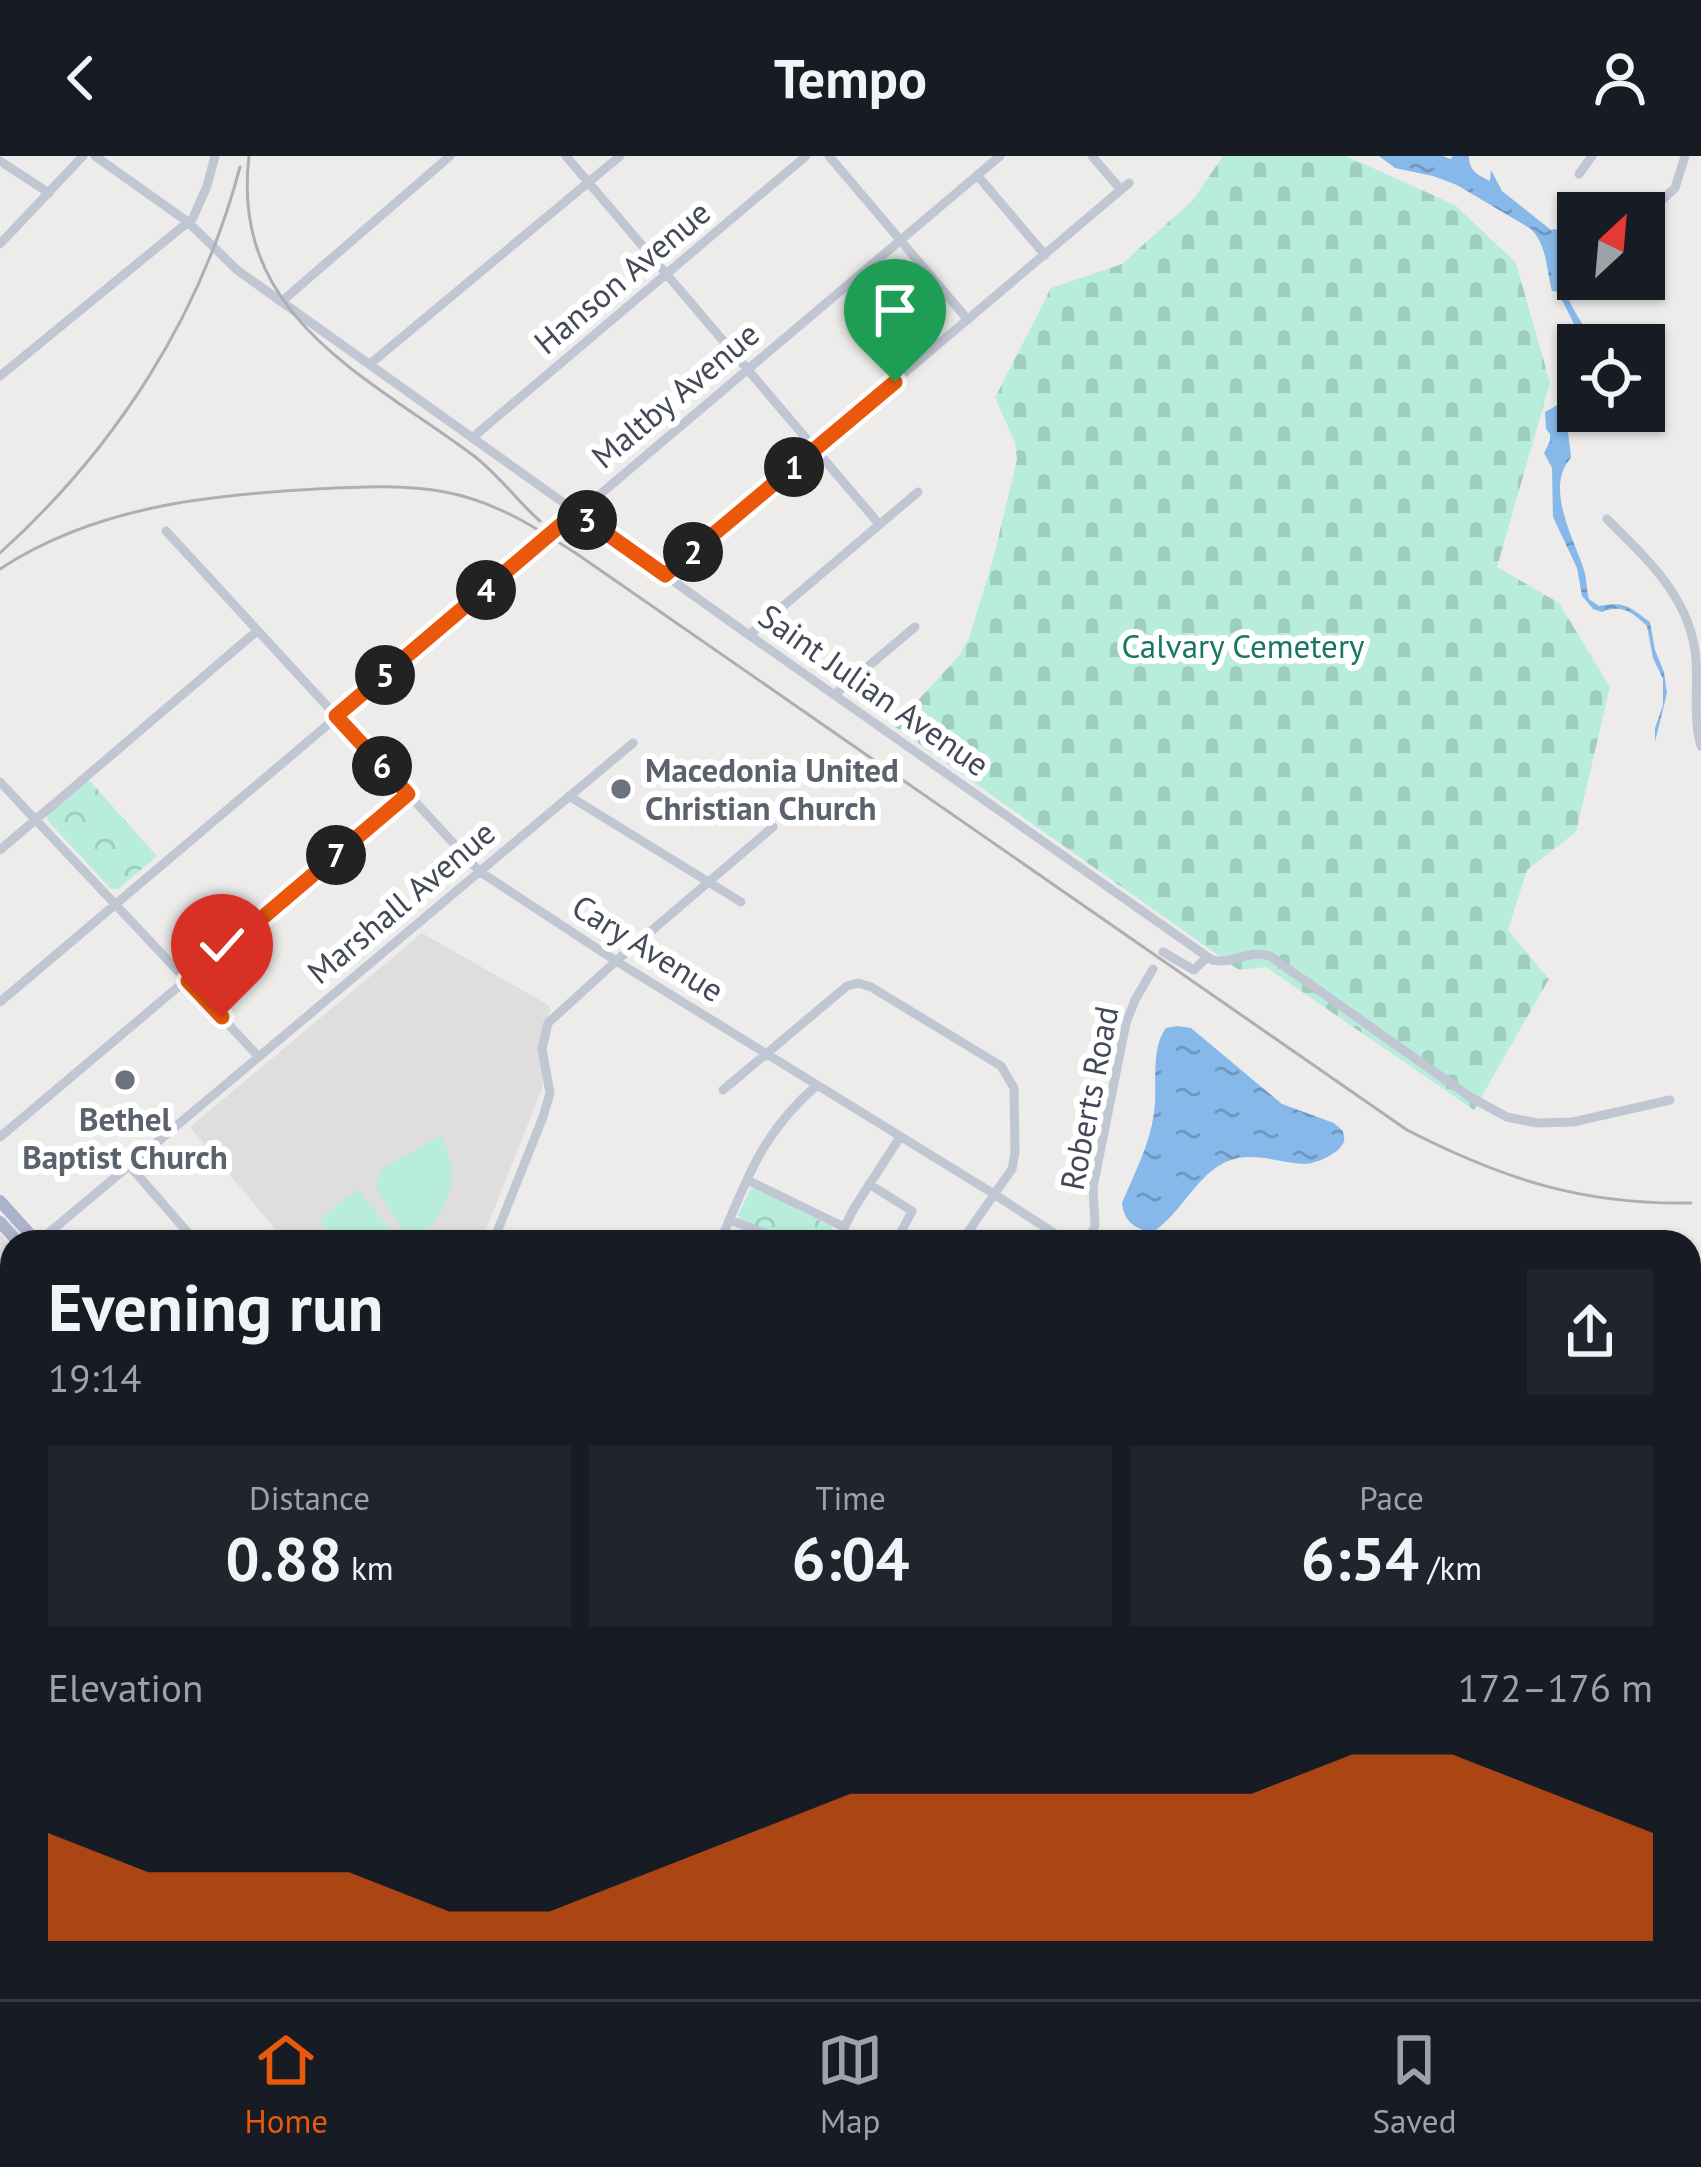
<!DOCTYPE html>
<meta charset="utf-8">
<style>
body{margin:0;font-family:"PT Sans",sans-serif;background:#20242c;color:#f1f3f6;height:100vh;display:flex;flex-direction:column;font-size:45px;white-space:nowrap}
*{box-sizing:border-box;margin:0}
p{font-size:39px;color:#9ea1a6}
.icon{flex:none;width:66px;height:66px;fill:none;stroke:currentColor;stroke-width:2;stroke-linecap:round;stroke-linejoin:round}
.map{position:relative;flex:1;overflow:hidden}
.details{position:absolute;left:0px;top:1074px;width:1701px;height:771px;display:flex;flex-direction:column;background:#171b24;border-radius:36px 36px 0 0;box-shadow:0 3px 9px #0004}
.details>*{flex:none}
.needle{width:78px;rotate:26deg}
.tools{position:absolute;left:1557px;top:36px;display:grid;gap:24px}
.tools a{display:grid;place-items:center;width:108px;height:108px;border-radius:0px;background:#171b24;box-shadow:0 3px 9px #0004;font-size:60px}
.pin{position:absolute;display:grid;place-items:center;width:102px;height:102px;color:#fff;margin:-123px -51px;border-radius:50% 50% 50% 0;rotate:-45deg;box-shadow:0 0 12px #0007}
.pin .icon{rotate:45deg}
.km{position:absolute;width:60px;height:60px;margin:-30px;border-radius:50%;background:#222;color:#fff;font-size:33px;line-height:60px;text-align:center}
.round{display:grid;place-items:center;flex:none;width:126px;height:126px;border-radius:0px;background:#20242c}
.head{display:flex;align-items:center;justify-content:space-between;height:204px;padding:0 48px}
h1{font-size:66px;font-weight:600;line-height:90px}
.stats{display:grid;grid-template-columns:repeat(3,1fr);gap:18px;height:204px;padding:12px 48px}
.stats div{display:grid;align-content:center;border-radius:0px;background:#20242c;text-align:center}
.stats b{font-size:60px;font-weight:600}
.stats small{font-size:33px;font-weight:400}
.stats p{font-size:33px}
.chart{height:336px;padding:24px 48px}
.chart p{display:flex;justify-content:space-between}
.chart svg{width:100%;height:216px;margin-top:12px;fill:#ea580c;opacity:.7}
header{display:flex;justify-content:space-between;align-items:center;height:156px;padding:0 48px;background:#171b24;font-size:54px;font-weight:600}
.menu{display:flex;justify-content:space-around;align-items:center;height:168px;border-top:3px solid #363941;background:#171b24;font-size:33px;color:#9ea1a6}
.menu a{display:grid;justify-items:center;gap:6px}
.menu .on{color:#ea580c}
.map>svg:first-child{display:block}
.education{fill:#dfdddd}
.cemetery{fill:url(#cemetery-stones)}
.park{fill:url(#park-crowns)}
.pitch{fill:#b8eddb}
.water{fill:url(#water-ripples)}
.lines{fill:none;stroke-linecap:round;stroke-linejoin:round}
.minor{stroke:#c1c6d3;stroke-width:9}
.major{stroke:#abb2cb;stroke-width:12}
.rail{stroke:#aeaeb6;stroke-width:3}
.route-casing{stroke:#fff;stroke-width:24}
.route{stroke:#ea580c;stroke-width:15}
.worship-dot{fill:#6b7280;stroke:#fff;stroke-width:4.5}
.labels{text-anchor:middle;stroke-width:12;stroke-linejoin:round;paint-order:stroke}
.street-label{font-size:33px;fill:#444958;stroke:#fff}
.park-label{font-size:33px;fill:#177862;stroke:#fff}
.worship-label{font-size:33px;font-weight:bold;fill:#5b616d;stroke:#fff;text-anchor:start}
</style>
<header><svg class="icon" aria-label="back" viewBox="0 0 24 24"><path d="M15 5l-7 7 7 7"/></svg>Tempo<svg class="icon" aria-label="person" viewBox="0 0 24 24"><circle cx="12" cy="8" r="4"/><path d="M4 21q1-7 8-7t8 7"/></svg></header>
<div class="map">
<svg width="1701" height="1843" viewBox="0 0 1701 1843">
<defs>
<pattern id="cemetery-stones" width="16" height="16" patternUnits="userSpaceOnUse" patternTransform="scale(3)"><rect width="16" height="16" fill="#b8eddb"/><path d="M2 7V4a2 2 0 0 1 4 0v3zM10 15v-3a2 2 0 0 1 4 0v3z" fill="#9fcdbe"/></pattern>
<pattern id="park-crowns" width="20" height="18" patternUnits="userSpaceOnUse" patternTransform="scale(3)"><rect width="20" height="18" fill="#b8eddb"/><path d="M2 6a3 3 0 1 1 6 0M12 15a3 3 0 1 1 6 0" fill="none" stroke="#9fcdbe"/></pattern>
<pattern id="water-ripples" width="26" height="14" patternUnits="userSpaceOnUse" patternTransform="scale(3)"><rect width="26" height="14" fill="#86b9ea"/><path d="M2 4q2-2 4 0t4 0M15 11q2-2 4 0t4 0" fill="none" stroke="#6f98c0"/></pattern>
</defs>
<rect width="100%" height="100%" fill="#eeeceb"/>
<!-- education -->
<path class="education" d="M 422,777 L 550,850 L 542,933 L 481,1086 L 286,1086 L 190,971 Z
M 0,1078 L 12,1091 L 12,1444 L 0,1455 Z
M 0,1725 L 12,1731 L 12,1833 L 217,1833 L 237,1843 L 0,1843 Z"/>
<!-- cemetery -->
<path class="cemetery" d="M 1223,0 L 1346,0 L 1455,49 L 1516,107 L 1550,227 L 1497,411 L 1559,447 L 1610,531 L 1576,676 L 1527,714 L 1508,774 L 1549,823 L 1474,954 L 1266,811 L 1239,814 L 894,570 L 959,500 L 969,482 L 994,400 L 1017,303 L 1015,286 L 995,242 L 1051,132 L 1122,108 L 1193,44 Z"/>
<!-- park -->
<path class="park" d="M 89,624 L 157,700 L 118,733 L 111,733 L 48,665 L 47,659 Z
M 755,1033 L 831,1070 L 834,1076 L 830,1086 L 796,1086 L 742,1065 L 738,1059 L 750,1034 Z"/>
<!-- pitch -->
<path class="pitch" d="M 441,979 C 457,1010 455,1041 432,1068 C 424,1077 421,1083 410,1086 L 376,1032 L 380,1014 Z
M 357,1033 L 400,1085 L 399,1086 L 338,1086 L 319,1064 Z"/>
<!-- water -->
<path class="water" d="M 1379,0 L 1443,0 L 1450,3 L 1453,0 L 1469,0 C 1469,15 1478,19 1490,25 L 1491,14 L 1502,35 L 1551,74 L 1555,73 L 1578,86 L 1578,106 L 1564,107 C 1556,134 1582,168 1598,189 L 1589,189 L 1580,180 L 1558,136 L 1552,135 C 1546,114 1548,91 1531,73 L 1457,29 L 1433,20 L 1395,12 Z
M 1578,220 C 1578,236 1565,245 1566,260 C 1567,273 1570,287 1571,302 C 1544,331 1574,383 1584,414 C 1587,424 1586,432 1589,443 L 1599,450 C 1626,445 1629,451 1650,466 L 1655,494 L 1664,516 L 1667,537 L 1655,586 L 1655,572 L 1663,549 L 1663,523 L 1653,502 L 1647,470 C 1632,456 1622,448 1602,456 L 1593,453 L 1582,440 L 1577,412 L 1553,361 L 1552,312 L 1544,297 L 1550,285 L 1550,278 L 1546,273 L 1545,256 L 1561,247 Z
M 1177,870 L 1191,872 L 1282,948 L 1334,967 L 1343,975 C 1343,978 1345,982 1344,985 C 1341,997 1316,1008 1304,1008 C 1282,1007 1261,998 1238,1002 C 1199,1010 1185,1055 1153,1076 C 1136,1074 1124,1066 1122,1047 C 1134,1018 1150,988 1154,957 C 1158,930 1150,894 1166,872 Z"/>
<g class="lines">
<!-- minor -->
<path class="minor" d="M 95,0 L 188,66 L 237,114 L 749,479 L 1212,804 C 1234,809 1245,793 1270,800 L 1470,941 L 1507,961 L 1537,967 L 1573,966 L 1670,944
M 566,0 L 879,368
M 829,0 L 968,164
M 1092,0 L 1121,34
M 0,5 L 49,37
M 1579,18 L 1592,0
M 977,19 L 1045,99
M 1662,44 L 1675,32 L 1685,0
M 0,88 L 83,0
M 281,146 L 450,0
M 370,208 L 620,0
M 0,220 L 193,62 L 207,30 L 215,0
M 472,282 L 806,0
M 1607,363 C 1647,403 1692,443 1696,504 C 1698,533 1693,563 1701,590
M 166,375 L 479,715 L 616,805 L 994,1038 L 1068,1086
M 665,419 L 1129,27
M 749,479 L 918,336
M 834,539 L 915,471
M 0,626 L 259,901
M 569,640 L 741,746
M 0,694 L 257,475
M 1163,796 L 1194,814 L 1207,801
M 0,846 L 1000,0
M 723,934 L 847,830 L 858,827 L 871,831 L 1001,910 L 1014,932 L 1015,997 L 1012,1013 L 961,1086
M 0,981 L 408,637
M 129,1009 L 196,1086
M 747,1024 L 844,1071
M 869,1028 L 912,1055 L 896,1086
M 730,1064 L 787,1086
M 38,1086 L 633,587
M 493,1086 L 543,961 L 550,937 L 542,893 L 548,867 L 616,805 L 773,671
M 720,1086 C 748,1021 761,978 817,929
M 837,1086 L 853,1054 L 900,981
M 1089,1086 L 1095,1069 L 1093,1031 L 1126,867 L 1135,844 L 1153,813
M 1689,1225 L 1701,1222
M 0,1551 L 12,1557
M 0,1646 L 12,1651
M 1689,1648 L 1701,1653
M 0,1710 L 12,1717
M 1689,1762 L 1701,1768
M 244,1833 L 264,1843
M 489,1833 L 509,1843
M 1062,1833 L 1086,1843
M 1325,1833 L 1348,1843
M 1592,1833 L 1615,1843
M 33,1843 L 38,1833
M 431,1843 L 436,1833
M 549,1843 L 554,1833
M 664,1843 L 670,1833
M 870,1843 L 874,1833
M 1169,1843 L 1173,1833
M 1468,1843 L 1472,1833
M 1655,1843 L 1660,1833"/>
<!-- major -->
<path class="major" d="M 0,1045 L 37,1086
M 0,1066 L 18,1086
M 1689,1353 L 1701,1350
M 0,1458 L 12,1449
M 0,1475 L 12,1466
M 0,1491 L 12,1496
M 795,1833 L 818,1843"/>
<!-- rail -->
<path class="rail" d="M 249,0 C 230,161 367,220 474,300 C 499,319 517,345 540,365
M 0,397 C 115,293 200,162 240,11
M 0,413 C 94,351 207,339 316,333 C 359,331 402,328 445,336 C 494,345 535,371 577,398 L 1407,974 C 1503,1023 1582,1049 1691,1047"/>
</g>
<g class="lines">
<!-- route casing -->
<g class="route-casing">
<path id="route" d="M 222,861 L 188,825 L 408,638 L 336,560 L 576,356 L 665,419 L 895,226"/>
</g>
<!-- route -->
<use href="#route" class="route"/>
</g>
<!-- markers -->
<g class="worship-dot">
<circle cx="621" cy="633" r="12"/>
<circle cx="125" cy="924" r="12"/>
</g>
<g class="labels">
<!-- street labels -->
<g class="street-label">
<text transform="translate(622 121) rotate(-40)" y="12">Hanson Avenue</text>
<text transform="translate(675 239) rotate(-40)" y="12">Maltby Avenue</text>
<text transform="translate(874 534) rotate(35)" y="12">Saint Julian Avenue</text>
<text transform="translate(401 746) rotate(-40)" y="12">Marshall Avenue</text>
<text transform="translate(648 792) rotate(32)" y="12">Cary Avenue</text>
<text transform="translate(1089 942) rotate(-79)" y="12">Roberts Road</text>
</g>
<!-- park labels -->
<g class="park-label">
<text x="1243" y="502">Calvary Cemetery</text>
</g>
<!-- worship labels -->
<g class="worship-label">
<text x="645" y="626">Macedonia United<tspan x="645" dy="38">Christian Church</tspan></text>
<text x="125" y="975" text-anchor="middle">Bethel<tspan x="125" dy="38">Baptist Church</tspan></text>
</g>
</g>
</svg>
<div class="tools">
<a><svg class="needle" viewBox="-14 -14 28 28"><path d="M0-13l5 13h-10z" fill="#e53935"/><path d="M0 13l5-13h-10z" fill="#9ea1a6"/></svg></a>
<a><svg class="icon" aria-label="locate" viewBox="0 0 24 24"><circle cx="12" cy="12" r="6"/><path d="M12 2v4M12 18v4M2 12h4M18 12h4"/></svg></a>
</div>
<div class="pin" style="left:895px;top:226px;background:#1e9e55"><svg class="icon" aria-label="arrive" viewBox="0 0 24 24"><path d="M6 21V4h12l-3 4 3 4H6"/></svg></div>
<div class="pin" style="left:222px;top:861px;background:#d93025"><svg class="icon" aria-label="check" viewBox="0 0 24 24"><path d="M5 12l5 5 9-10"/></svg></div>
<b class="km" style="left:794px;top:311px">1</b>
<b class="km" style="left:693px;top:396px">2</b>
<b class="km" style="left:587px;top:364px">3</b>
<b class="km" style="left:486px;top:434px">4</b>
<b class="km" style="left:385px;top:519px">5</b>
<b class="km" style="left:382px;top:610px">6</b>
<b class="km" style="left:336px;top:699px">7</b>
<section class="details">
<div class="head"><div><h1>Evening run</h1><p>19:14</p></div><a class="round"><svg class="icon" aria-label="share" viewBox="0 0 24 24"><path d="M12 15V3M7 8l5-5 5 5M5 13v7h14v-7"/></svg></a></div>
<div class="stats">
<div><p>Distance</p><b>0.88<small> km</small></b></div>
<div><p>Time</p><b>6:04</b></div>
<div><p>Pace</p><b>6:54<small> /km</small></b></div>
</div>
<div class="chart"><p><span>Elevation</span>172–176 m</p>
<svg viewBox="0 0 160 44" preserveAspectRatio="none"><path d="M0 44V22L10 30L20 30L30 30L40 38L50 38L60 30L70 22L80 14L90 14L100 14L110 14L120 14L130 6L140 6L150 14L160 22V44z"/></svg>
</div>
</section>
</div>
<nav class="menu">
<a class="on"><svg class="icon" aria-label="home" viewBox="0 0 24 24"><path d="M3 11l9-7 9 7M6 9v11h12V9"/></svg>Home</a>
<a><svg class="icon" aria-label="map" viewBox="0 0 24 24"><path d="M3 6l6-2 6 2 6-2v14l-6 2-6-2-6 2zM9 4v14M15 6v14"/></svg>Map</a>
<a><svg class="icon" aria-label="saved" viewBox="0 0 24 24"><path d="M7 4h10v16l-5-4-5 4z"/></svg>Saved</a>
</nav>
